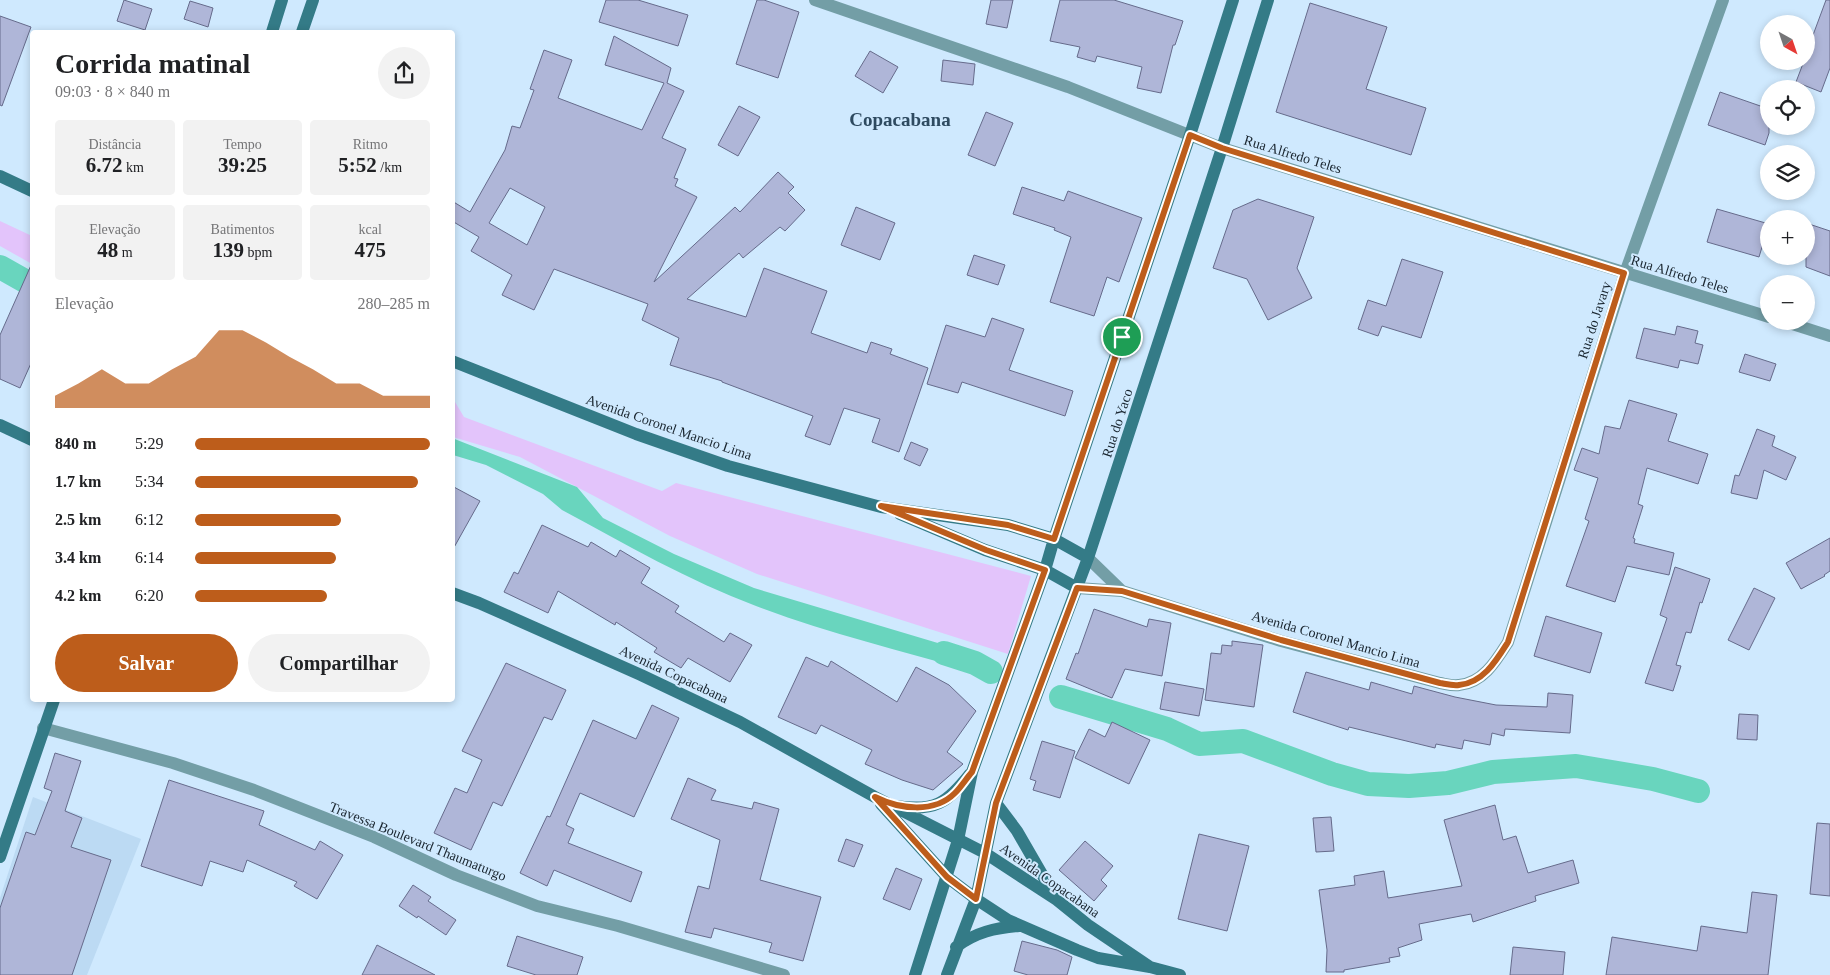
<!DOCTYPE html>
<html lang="pt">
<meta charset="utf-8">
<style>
body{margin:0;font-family:Georgia,serif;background:#f2f2f2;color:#202124;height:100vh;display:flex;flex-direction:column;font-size:19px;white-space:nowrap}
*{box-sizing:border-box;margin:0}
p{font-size:16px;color:#757577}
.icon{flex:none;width:28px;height:28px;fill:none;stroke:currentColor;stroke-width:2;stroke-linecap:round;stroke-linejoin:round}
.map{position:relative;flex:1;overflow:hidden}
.sheet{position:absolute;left:30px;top:30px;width:425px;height:672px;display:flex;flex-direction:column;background:#fff;border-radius:5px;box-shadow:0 2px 8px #0003}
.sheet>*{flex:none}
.needle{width:32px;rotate:140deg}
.tools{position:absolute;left:1760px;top:15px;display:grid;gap:10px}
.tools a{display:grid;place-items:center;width:55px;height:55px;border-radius:50%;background:#fff;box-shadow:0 2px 8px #0003;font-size:25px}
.pin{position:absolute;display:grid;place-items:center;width:42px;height:42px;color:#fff;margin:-21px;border:2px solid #fff;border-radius:50%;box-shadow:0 1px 5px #0007}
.round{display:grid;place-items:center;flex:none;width:52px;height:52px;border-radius:26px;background:#f2f2f2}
.summary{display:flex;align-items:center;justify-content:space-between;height:85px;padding:0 25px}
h1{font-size:28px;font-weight:700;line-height:38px}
.figures{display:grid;grid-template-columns:repeat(3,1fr);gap:8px;height:85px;padding:5px 25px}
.figures div{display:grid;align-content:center;border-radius:5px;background:#f2f2f2;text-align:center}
.figures b{font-size:21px;font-weight:700}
.figures small{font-size:14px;font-weight:400}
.figures p{font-size:14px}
.chart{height:140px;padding:10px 25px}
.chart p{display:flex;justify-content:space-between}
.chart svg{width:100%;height:90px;margin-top:5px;fill:#bd5d1b;opacity:.7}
.cta{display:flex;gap:10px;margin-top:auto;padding:10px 25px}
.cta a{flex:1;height:58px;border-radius:30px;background:#bd5d1b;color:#fff;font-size:20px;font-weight:700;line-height:58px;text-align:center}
.cta a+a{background:#f2f2f2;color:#202124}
ul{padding:0 25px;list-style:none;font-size:16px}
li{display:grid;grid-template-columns:80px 60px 1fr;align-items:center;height:38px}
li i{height:12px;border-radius:6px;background:#bd5d1b}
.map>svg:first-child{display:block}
.built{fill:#bcdaf3}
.green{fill:#e3c4fb}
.water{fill:#69d5be}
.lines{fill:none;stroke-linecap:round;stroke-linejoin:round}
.canal{stroke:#69d5be;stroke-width:24}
.building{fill:#afb6d8;stroke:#666b8b;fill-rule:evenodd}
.street{stroke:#739ea6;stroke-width:12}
.secondary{stroke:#347b87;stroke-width:12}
.route-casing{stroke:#fff;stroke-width:10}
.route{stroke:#bd5d1b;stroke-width:6}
.labels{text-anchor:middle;stroke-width:4;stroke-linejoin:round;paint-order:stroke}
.street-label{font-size:14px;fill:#19252f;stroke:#cfe9fe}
.district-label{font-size:19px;font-weight:bold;fill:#2e4a60;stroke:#cfe9fe}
</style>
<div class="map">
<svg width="1830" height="975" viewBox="0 0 1830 975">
<rect width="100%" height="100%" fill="#cfe9fe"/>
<!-- built -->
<path class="built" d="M 33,797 L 141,839 L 87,975 L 0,975 L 0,898 Z"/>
<!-- green -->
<path class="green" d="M 0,221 L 32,236 L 32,264 L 0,246 Z
M 453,401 L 455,402 L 464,417 L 662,491 L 676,483 L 1031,576 L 1008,654 L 757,574 L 670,536 L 520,457 L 453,437 Z"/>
<!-- water -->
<path class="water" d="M 452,438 L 577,487 L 603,518 L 674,554 L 754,588 L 978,655 L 971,671 C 899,650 826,633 756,606 C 689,581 625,544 562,510 L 543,494 L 486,465 L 453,455 Z"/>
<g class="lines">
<!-- canal -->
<path class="canal" d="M 0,267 L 32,285
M 944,653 L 975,663 L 991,672
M 1061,697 L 1167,729 L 1199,744 L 1243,741 L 1332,774 L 1368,784 L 1409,786 L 1448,783 L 1493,772 L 1576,766 L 1653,779 L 1698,791"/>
</g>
<!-- building -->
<path class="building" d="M 124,0 L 152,9 L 145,30 L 117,21 Z
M 606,0 L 638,0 L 688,15 L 678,46 L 599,22 Z
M 757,0 L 764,0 L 799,12 L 778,78 L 736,64 Z
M 991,0 L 1013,0 L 1007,28 L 986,24 Z
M 1060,0 L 1114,0 L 1183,21 L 1175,45 L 1173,45 L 1161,93 L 1137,88 L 1142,67 L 1097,56 L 1095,62 L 1077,57 L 1080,47 L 1050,41 Z
M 1826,0 L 1830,0 L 1830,68 L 1821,92 L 1796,82 L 1804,61 L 1806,61 L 1806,54 Z
M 190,1 L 213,8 L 208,27 L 184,19 Z
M 1310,3 L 1387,27 L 1366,89 L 1426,108 L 1411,155 L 1276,112 Z
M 0,16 L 31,27 L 2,106 L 0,105 Z
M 614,36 L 671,68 L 667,83 L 684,91 L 662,138 L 686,149 L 674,178 L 678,179 L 675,186 L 697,197 L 654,282 L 735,207 L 740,212 L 778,172 L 794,187 L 788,193 L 805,210 L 785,231 L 780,227 L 743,258 L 739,253 L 687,299 L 746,317 L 764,268 L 827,291 L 811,333 L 867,353 L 871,342 L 892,349 L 890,354 L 928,368 L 899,452 L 872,442 L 880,419 L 844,408 L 830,445 L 805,436 L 813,416 L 722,382 L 722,381 L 670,365 L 679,338 L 642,320 L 648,304 L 554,269 L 534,310 L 502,295 L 512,275 L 471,251 L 479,237 L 452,221 L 452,201 L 470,212 L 505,150 L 512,126 L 520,128 L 534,90 L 530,89 L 544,50 L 572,60 L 558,98 L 642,130 L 664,83 L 605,65 ZM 510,188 L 545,207 L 527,245 L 489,223 Z
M 870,51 L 898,67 L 883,93 L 855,76 Z
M 943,60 L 975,64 L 973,85 L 941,81 Z
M 1720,92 L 1769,109 L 1769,133 L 1765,145 L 1708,125 Z
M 739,106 L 760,117 L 738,156 L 718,145 Z
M 986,112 L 1013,123 L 995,166 L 968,155 Z
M 1022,187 L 1064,201 L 1068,191 L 1142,218 L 1119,282 L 1107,277 L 1094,316 L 1050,302 L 1071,237 L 1054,230 L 1055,228 L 1013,214 Z
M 1258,199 L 1314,217 L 1297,268 L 1312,298 L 1268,320 L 1247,279 L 1213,268 L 1233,210 Z
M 856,207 L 895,223 L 880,260 L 841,245 Z
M 1717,209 L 1769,224 L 1759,257 L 1707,242 Z
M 1806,223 L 1830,231 L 1830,276 L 1806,267 Z
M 974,255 L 1005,265 L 998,285 L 967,275 Z
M 1402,259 L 1443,272 L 1421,338 L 1382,326 L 1378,336 L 1358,329 L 1368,300 L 1386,306 Z
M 32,263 L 32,361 L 20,388 L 0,379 L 0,335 Z
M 992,318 L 1024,329 L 1009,370 L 1073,391 L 1065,416 L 962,382 L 958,393 L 927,384 L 946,325 L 985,337 Z
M 1677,326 L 1698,331 L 1695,343 L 1703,345 L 1698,364 L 1680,360 L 1678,368 L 1636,358 L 1644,328 L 1675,335 Z
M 1745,354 L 1776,364 L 1770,381 L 1739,372 Z
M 1629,400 L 1677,414 L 1668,441 L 1708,454 L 1698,484 L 1647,468 L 1638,504 L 1643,506 L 1633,538 L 1635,539 L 1634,543 L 1674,553 L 1669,575 L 1627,566 L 1615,602 L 1566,586 L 1589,521 L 1585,519 L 1598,478 L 1574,470 L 1582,448 L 1599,454 L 1605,426 L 1620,429 Z
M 1757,429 L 1775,436 L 1772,446 L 1796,457 L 1786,480 L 1764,470 L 1757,499 L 1731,493 L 1735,475 L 1739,476 Z
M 911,442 L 928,449 L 920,466 L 904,459 Z
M 452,486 L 480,501 L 452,551 Z
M 542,525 L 588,547 L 591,542 L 616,557 L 620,550 L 650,568 L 641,583 L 679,606 L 675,612 L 724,642 L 730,633 L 752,645 L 730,682 L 688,658 L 681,668 L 654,652 L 657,648 L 616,622 L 615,625 L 558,591 L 548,613 L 504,592 L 514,572 L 518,574 Z
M 1830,538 L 1830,571 L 1824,575 L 1825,576 L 1801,589 L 1786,563 Z
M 1675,567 L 1710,579 L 1702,603 L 1700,602 L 1691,633 L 1686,632 L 1676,665 L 1681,666 L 1673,691 L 1645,683 L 1667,618 L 1660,615 Z
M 1754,588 L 1775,598 L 1749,650 L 1728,640 Z
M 1094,609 L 1147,627 L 1149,619 L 1171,623 L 1162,676 L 1125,669 L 1112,698 L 1066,679 L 1076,653 L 1078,654 Z
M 1546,616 L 1602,633 L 1590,673 L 1534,656 Z
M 1232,641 L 1263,645 L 1254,707 L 1205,700 L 1211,653 L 1221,654 L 1222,645 L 1232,646 Z
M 806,657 L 828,667 L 831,661 L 897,702 L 916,667 L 949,685 L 976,711 L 947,752 L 963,764 L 933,790 L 902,780 L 865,764 L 872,750 L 821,725 L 816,734 L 778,717 Z
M 506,663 L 566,690 L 552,720 L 544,717 L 502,806 L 493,802 L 471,850 L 434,833 L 455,788 L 467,793 L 482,760 L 462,751 Z
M 1306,672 L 1369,690 L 1371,682 L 1412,694 L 1414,686 L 1455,697 L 1496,705 L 1547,707 L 1548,693 L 1573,695 L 1570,733 L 1505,729 L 1504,736 L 1492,733 L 1490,745 L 1464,740 L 1462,749 L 1436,744 L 1435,748 L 1349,727 L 1348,730 L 1293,712 Z
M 1165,682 L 1204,689 L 1199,716 L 1160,709 Z
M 652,705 L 679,718 L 634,817 L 580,793 L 566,825 L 574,829 L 568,843 L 642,872 L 631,902 L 554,870 L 547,886 L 520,873 L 547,816 L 550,817 L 593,720 L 636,739 Z
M 1739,714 L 1758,715 L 1757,740 L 1737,739 Z
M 1112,722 L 1150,740 L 1129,784 L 1075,758 L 1089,729 L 1105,737 Z
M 1042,741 L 1075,751 L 1060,798 L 1033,790 L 1036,781 L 1030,779 Z
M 55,753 L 81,761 L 65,811 L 82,818 L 71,847 L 111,860 L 72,975 L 0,975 L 0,908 L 26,832 L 35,835 L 52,791 L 44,788 Z
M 688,778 L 716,790 L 711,800 L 752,809 L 754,802 L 779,809 L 760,880 L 821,897 L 803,961 L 769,952 L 772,943 L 714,928 L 711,938 L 685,932 L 698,886 L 709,889 L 720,840 L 671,819 Z
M 169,780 L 264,811 L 259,825 L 315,850 L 320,841 L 343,855 L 317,899 L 294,886 L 297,882 L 247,860 L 243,872 L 210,861 L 202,886 L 141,866 Z
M 1495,805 L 1503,840 L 1516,836 L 1528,873 L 1573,860 L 1579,883 L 1535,896 L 1536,901 L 1473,922 L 1471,914 L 1419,924 L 1422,940 L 1398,948 L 1400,956 L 1389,958 L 1390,962 L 1344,970 L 1344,972 L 1326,972 L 1327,950 L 1319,890 L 1355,885 L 1354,876 L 1384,871 L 1388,898 L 1462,886 L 1444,820 Z
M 1331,817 L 1334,851 L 1316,852 L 1313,818 Z
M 1817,823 L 1830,824 L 1830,896 L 1810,894 Z
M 1199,834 L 1249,846 L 1227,931 L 1178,919 Z
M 846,839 L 863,845 L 854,867 L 838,861 Z
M 1085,841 L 1113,866 L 1101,880 L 1107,886 L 1094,901 L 1059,870 Z
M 896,868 L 922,879 L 910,910 L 883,899 Z
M 413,885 L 431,897 L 428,901 L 456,920 L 446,935 L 418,916 L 417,918 L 399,906 Z
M 1752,892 L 1777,895 L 1768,975 L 1606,975 L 1612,937 L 1697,951 L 1701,926 L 1747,933 Z
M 517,936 L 583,957 L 577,975 L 536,975 L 507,966 Z
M 1022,941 L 1057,950 L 1072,957 L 1067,975 L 1028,975 L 1014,971 Z
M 377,945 L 435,975 L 362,975 Z
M 1513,947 L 1565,952 L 1563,975 L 1510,975 Z"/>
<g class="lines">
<!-- street -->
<path class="street" d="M 815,0 L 1068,87 L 1222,148 L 1769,317
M 1783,321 L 1830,336
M 1088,558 L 1122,591
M 1077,588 L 1122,591 L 1281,641 L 1440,683 C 1446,684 1453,686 1459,685 C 1483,683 1496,661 1508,642 L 1625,273 L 1723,0
M 43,728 L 173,763 L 254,790 L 374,837 L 456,875 L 537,906 L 618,926 L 784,975"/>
<!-- secondary -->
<path class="secondary" d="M 272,32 L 282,0
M 302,32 L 313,0
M 0,176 L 32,191
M 452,361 L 636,434 L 728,466 L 881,507 L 1008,525 L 1054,539 L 1088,558
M 0,425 L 32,440
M 900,514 L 985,550 L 1045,570 L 1077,588
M 452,593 L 479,603 L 641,675 L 740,722 L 875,797 L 985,853 L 1057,900 L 1088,925 L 1150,967
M 996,803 L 1017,831 L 1054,895
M 881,804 L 947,877 L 976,899 L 1008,920 L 1077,950 L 1098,958 L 1150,967 L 1180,975
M 896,806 C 935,812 947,803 970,774
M 0,857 L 54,700
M 956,947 C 976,932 995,928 1019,926
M 915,975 L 958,840 L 972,772 L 1045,570 L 1054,539 L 1190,135 L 1233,0
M 947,975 L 976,899 L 996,803 L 1088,558 L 1222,148 L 1268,0"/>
</g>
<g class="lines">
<!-- route casing -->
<g class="route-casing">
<path id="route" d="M 1190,135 L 1222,148 L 1624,273 L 1508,642 C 1496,661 1483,683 1459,685 C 1453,686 1446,684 1440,683 L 1281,640 L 1122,591 L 1077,588 L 996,803 L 976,899 L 947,877 L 875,797 C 899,809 934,814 955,793 C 961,787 966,779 972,772 L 1045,570 L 986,550 L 881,506 L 1008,525 L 1054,539 Z"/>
</g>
<!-- route -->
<use href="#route" class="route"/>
</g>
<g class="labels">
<!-- street labels -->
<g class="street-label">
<text transform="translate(1293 154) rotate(17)" y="5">Rua Alfredo Teles</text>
<text transform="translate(1680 274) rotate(17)" y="5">Rua Alfredo Teles</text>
<text transform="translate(1594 320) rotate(-72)" y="5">Rua do Javary</text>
<text transform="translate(1117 423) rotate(-72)" y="5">Rua do Yaco</text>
<text transform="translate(669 427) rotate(19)" y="5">Avenida Coronel Mancio Lima</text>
<text transform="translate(1336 639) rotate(16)" y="5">Avenida Coronel Mancio Lima</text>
<text transform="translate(674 674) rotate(25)" y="5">Avenida Copacabana</text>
<text transform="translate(418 841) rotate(22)" y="5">Travessa Boulevard Thaumaturgo</text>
<text transform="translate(1050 880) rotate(35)" y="5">Avenida Copacabana</text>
</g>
<!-- district labels -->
<g class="district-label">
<text x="900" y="126">Copacabana</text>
</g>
</g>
</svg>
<div class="tools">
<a><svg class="needle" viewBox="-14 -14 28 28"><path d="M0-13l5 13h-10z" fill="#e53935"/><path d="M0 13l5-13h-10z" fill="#757577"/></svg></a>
<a><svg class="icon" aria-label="locate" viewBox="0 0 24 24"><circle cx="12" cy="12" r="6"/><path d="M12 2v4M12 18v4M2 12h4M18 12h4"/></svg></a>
<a><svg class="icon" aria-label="layers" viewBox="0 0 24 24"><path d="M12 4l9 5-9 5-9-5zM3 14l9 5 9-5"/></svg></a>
<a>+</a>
<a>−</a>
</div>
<div class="pin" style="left:1122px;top:337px;background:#1e9e55"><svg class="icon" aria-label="arrive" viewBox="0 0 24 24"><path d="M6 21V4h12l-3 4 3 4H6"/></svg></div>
<section class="sheet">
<div class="summary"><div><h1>Corrida matinal</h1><p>09:03 · 8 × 840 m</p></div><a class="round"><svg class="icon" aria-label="share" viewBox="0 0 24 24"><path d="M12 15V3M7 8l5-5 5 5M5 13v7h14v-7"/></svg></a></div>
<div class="figures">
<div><p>Distância</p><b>6.72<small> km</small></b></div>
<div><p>Tempo</p><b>39:25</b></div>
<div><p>Ritmo</p><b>5:52<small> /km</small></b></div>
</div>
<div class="figures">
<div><p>Elevação</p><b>48<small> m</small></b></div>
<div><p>Batimentos</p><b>139<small> bpm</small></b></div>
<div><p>kcal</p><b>475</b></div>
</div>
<div class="chart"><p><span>Elevação</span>280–285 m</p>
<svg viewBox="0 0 160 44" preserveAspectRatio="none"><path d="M0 44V38L10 32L20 25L30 32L40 32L50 25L60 19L70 6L80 6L90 12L100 19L110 25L120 32L130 32L140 38L150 38L160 38V44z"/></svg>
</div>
<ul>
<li><b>840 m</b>5:29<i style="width:100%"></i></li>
<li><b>1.7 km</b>5:34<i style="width:95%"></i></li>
<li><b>2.5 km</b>6:12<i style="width:62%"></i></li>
<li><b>3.4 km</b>6:14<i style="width:60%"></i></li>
<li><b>4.2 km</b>6:20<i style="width:56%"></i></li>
</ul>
<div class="cta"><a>Salvar</a><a>Compartilhar</a></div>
</section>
</div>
